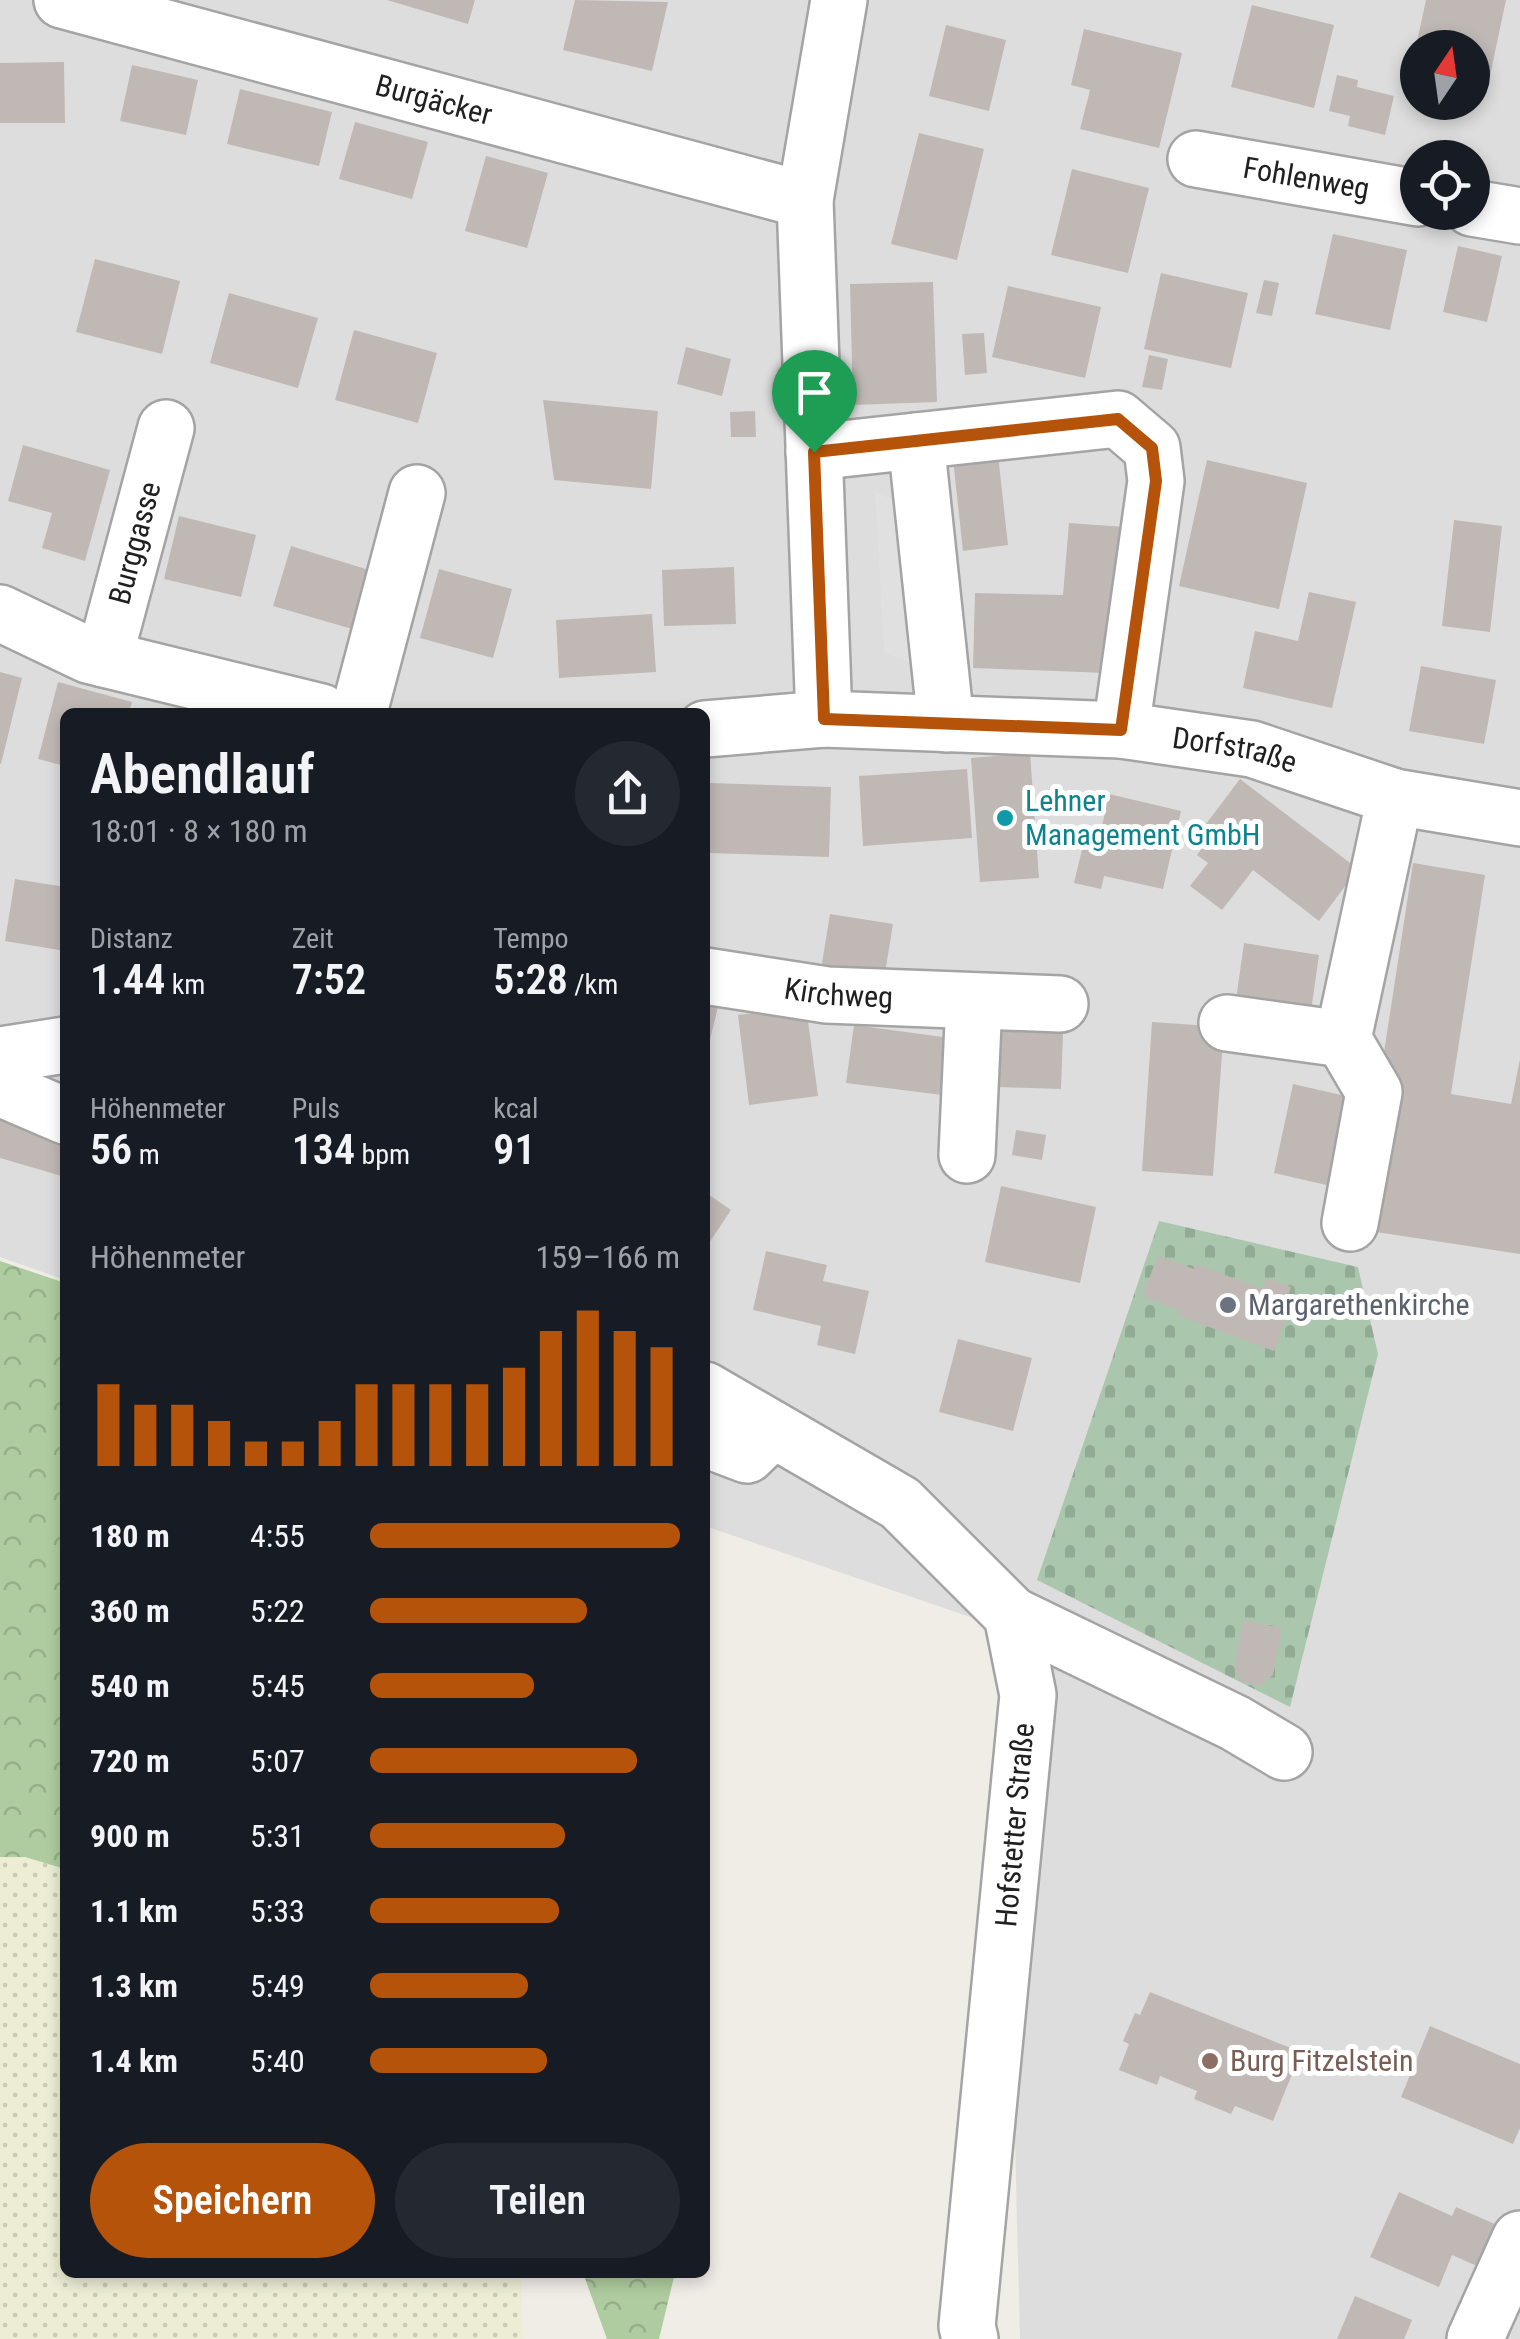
<!DOCTYPE html>
<html lang="de">
<meta charset="utf-8">
<style>
body{margin:0;font-family:"Roboto Condensed",sans-serif;background:#242831;color:#f1f3f6;height:100vh;display:flex;flex-direction:column;font-size:38px;white-space:nowrap}
*{box-sizing:border-box;margin:0}
p{font-size:32px;color:#9ea1a6}
.icon{flex:none;width:55px;height:55px;fill:none;stroke:currentColor;stroke-width:2;stroke-linecap:round;stroke-linejoin:round}
.map{position:relative;flex:1;overflow:hidden}
.details{position:absolute;left:60px;top:708px;width:650px;height:1570px;display:flex;flex-direction:column;background:#171b24;border-radius:15px;box-shadow:0 5px 15px #0003}
.details>*{flex:none}
.needle{width:65px;rotate:13deg}
.buttons{position:absolute;left:1400px;top:30px;display:grid;gap:20px}
.buttons a{display:grid;place-items:center;width:90px;height:90px;border-radius:50%;background:#171b24;box-shadow:0 5px 15px #0003;font-size:50px}
.pin{position:absolute;display:grid;place-items:center;width:85px;height:85px;color:#fff;margin:-102px -42px;border-radius:50% 50% 50% 0;rotate:-45deg;box-shadow:0 0 10px #0007}
.pin .icon{rotate:45deg}
.round{display:grid;place-items:center;flex:none;width:105px;height:105px;border-radius:52px;background:#242831}
.headline{display:flex;align-items:center;justify-content:space-between;height:170px;padding:0 30px}
h1{font-size:55px;font-weight:600;line-height:75px}
.figures{display:grid;grid-template-columns:repeat(3,1fr);gap:15px;height:170px;padding:10px 30px}
.figures div{display:grid;align-content:center}
.figures b{font-size:42px;font-weight:600}
.figures small{font-size:28px;font-weight:400}
.figures p{font-size:28px}
.chart{height:280px;padding:20px 30px}
.chart p{display:flex;justify-content:space-between}
.chart svg{width:100%;height:180px;margin-top:10px;stroke:#b45309;stroke-width:6}
.primary-button{display:flex;gap:20px;margin-top:auto;padding:20px 30px}
.primary-button a{flex:1;height:115px;border-radius:60px;background:#b45309;color:#fff;font-size:40px;font-weight:600;line-height:115px;text-align:center}
.primary-button a+a{background:#242831;color:#f1f3f6}
ul{padding:0 30px;list-style:none;font-size:32px}
li{display:grid;grid-template-columns:160px 120px 1fr;align-items:center;height:75px}
li i{height:25px;border-radius:12px;background:#b45309}
.map>svg:first-child{display:block}
.residential{fill:#dedddd;fill-rule:evenodd}
.farmland{fill:url(#farmland-dots)}
.forest{fill:url(#forest-crowns)}
.cemetery{fill:url(#cemetery-stones)}
.parking{fill:#e0e0e0}
.building{fill:#c0b8b4}
.lines{fill:none;stroke-linecap:round;stroke-linejoin:round}
.minor-casing{stroke:#a4a4a4;stroke-width:60}
.minor{stroke:#fff;stroke-width:55}
.route-casing{stroke:#fff;stroke-width:20}
.route{stroke:#b45309;stroke-width:12}
.culture-dot{fill:#0f9aa8;stroke:#fff;stroke-width:4}
.worship-dot{fill:#6b7280;stroke:#fff;stroke-width:4}
.education-dot{fill:#8d6e63;stroke:#fff;stroke-width:4}
.labels{text-anchor:middle;stroke-width:10;stroke-linejoin:round;paint-order:stroke}
.street-label{font-size:30px;fill:#202020;stroke:#fff}
.culture-label{font-size:30px;fill:#0d838f;stroke:#fff;text-anchor:start}
.worship-label{font-size:30px;fill:#5b616d;stroke:#fff;text-anchor:start}
.education-label{font-size:30px;fill:#785e54;stroke:#fff;text-anchor:start}
</style>
<div class="map">
<svg width="1520" height="2339" viewBox="0 0 1520 2339">
<defs>
<pattern id="farmland-dots" width="8" height="8" patternUnits="userSpaceOnUse" patternTransform="scale(2.5)"><rect width="8" height="8" fill="#ecedd4"/><path d="M2 2h.1M6 6h.1" fill="none" stroke="#cacbb6" stroke-width="1.8" stroke-linecap="round"/></pattern>
<pattern id="forest-crowns" width="20" height="18" patternUnits="userSpaceOnUse" patternTransform="scale(2.5)"><rect width="20" height="18" fill="#aecc9f"/><path d="M2 6a3 3 0 1 1 6 0M12 15a3 3 0 1 1 6 0" fill="none" stroke="#95af89"/></pattern>
<pattern id="cemetery-stones" width="16" height="16" patternUnits="userSpaceOnUse" patternTransform="scale(2.5)"><rect width="16" height="16" fill="#aac7ad"/><path d="M2 7V4a2 2 0 0 1 4 0v3zM10 15v-3a2 2 0 0 1 4 0v3z" fill="#92ab95"/></pattern>
</defs>
<rect width="100%" height="100%" fill="#f0ede7"/>
<!-- residential -->
<path class="residential" d="M 0,0 L 1520,0 L 1520,2339 L 1020,2339 L 1002,1628 L 705,1526 L 705,712 L 65,712 L 65,1280 L 0,1257 ZM 1418,48 L 1472,48 L 1472,102 L 1418,102 ZM 1418,158 L 1472,158 L 1472,212 L 1418,212 Z"/>
<!-- farmland -->
<path class="farmland" d="M 0,1857 L 25,1857 L 65,1869 L 65,2272 L 521,2273 L 523,2339 L 0,2339 Z"/>
<!-- forest -->
<path class="forest" d="M 0,1261 L 65,1283 L 65,1869 L 25,1857 L 0,1857 Z
M 583,2273 L 675,2273 L 659,2339 L 607,2339 Z"/>
<!-- cemetery -->
<path class="cemetery" d="M 1159,1221 L 1358,1267 L 1378,1354 L 1290,1707 L 1037,1580 Z"/>
<!-- parking -->
<path class="parking" d="M 875,492 L 898,502 L 924,669 L 884,652 Z"/>
<!-- building -->
<path class="building" d="M 387,0 L 475,0 L 468,24 Z
M 575,0 L 668,2 L 652,71 L 563,50 Z
M 1426,0 L 1506,0 L 1487,90 L 1472,87 L 1472,48 L 1418,48 L 1418,76 L 1410,74 Z
M 1252,5 L 1334,25 L 1314,108 L 1231,87 Z
M 946,25 L 1006,40 L 989,111 L 929,96 Z
M 1084,29 L 1182,53 L 1159,148 L 1080,129 L 1090,90 L 1071,85 Z
M 64,62 L 65,123 L 0,123 L 0,63 Z
M 132,65 L 198,80 L 186,135 L 120,121 Z
M 1337,75 L 1358,80 L 1357,87 L 1394,96 L 1385,135 L 1348,126 L 1350,116 L 1329,111 Z
M 240,89 L 332,112 L 319,166 L 227,144 Z
M 355,122 L 428,142 L 412,199 L 339,179 Z
M 919,133 L 984,149 L 957,260 L 891,244 Z
M 486,156 L 548,173 L 527,248 L 465,231 Z
M 1072,169 L 1149,188 L 1128,273 L 1051,255 Z
M 1333,234 L 1407,250 L 1390,330 L 1315,314 Z
M 1458,246 L 1502,256 L 1487,322 L 1443,312 Z
M 95,259 L 180,281 L 162,354 L 76,332 Z
M 1161,273 L 1248,293 L 1231,368 L 1144,349 Z
M 1264,280 L 1279,283 L 1272,316 L 1256,313 Z
M 933,282 L 937,402 L 853,405 L 850,284 Z
M 1008,286 L 1101,307 L 1085,378 L 992,357 Z
M 229,293 L 318,318 L 298,388 L 210,363 Z
M 354,330 L 437,353 L 418,423 L 335,400 Z
M 984,333 L 987,373 L 965,375 L 962,334 Z
M 686,347 L 731,359 L 722,396 L 677,384 Z
M 1149,355 L 1168,359 L 1162,390 L 1142,387 Z
M 543,400 L 658,411 L 651,489 L 554,480 Z
M 755,411 L 756,437 L 731,437 L 730,412 Z
M 23,445 L 110,470 L 85,561 L 42,548 L 52,513 L 8,501 Z
M 997,446 L 1008,545 L 963,551 L 952,450 Z
M 1207,460 L 1307,483 L 1279,609 L 1179,586 Z
M 179,516 L 256,535 L 241,597 L 164,579 Z
M 1454,520 L 1502,526 L 1490,632 L 1442,626 Z
M 1069,523 L 1125,527 L 1106,673 L 973,668 L 975,593 L 1063,595 Z
M 291,546 L 369,570 L 352,629 L 273,606 Z
M 734,567 L 736,624 L 664,626 L 662,570 Z
M 439,569 L 512,589 L 493,658 L 420,638 Z
M 1309,592 L 1356,602 L 1332,708 L 1243,688 L 1255,631 L 1298,641 Z
M 652,614 L 656,672 L 559,678 L 556,620 Z
M 1421,666 L 1496,680 L 1484,744 L 1409,731 Z
M 0,672 L 22,678 L 1,764 L 0,764 Z
M 58,682 L 132,702 L 129,712 L 65,712 L 65,766 L 38,759 Z
M 1030,753 L 1039,878 L 980,882 L 971,758 Z
M 967,769 L 972,838 L 863,846 L 859,776 Z
M 1240,779 L 1358,869 L 1319,921 L 1253,870 L 1222,910 L 1190,886 L 1208,863 L 1197,855 L 1215,831 L 1206,824 Z
M 710,783 L 831,787 L 829,857 L 708,853 Z
M 1109,794 L 1181,811 L 1163,889 L 1104,876 L 1101,889 L 1074,883 L 1085,837 L 1099,840 Z
M 1413,863 L 1485,875 L 1451,1094 L 1511,1104 L 1520,1059 L 1520,1254 L 1357,1229 Z
M 15,879 L 65,887 L 65,951 L 5,941 Z
M 830,914 L 893,924 L 884,979 L 821,969 Z
M 1244,943 L 1319,955 L 1310,1018 L 1235,1007 Z
M 705,999 L 719,1003 L 706,1056 L 705,1056 Z
M 806,1006 L 818,1096 L 749,1105 L 738,1015 Z
M 1152,1022 L 1224,1027 L 1213,1176 L 1142,1171 Z
M 854,1025 L 950,1038 L 943,1095 L 846,1083 Z
M 999,1031 L 1063,1033 L 1061,1089 L 997,1087 Z
M 1293,1084 L 1363,1100 L 1344,1189 L 1274,1173 Z
M 0,1116 L 65,1127 L 65,1177 L 0,1158 Z
M 1016,1130 L 1046,1135 L 1042,1160 L 1012,1155 Z
M 1001,1186 L 1096,1207 L 1080,1283 L 985,1262 Z
M 705,1192 L 731,1210 L 705,1249 Z
M 766,1251 L 827,1265 L 823,1281 L 869,1291 L 855,1354 L 817,1345 L 821,1326 L 753,1310 Z
M 1158,1256 L 1194,1269 L 1196,1264 L 1262,1289 L 1266,1278 L 1291,1287 L 1287,1298 L 1293,1300 L 1274,1351 L 1177,1315 L 1179,1310 L 1142,1296 Z
M 958,1339 L 1032,1358 L 1013,1431 L 939,1412 Z
M 1243,1620 L 1282,1628 L 1273,1675 L 1259,1686 L 1242,1682 L 1236,1674 L 1234,1666 Z
M 1150,1992 L 1301,2052 L 1273,2121 L 1235,2106 L 1231,2114 L 1194,2099 L 1197,2091 L 1160,2076 L 1157,2085 L 1119,2070 L 1129,2044 L 1123,2041 L 1135,2013 L 1140,2015 Z
M 1430,2026 L 1520,2064 L 1520,2128 L 1513,2144 L 1401,2097 Z
M 1399,2192 L 1452,2216 L 1456,2207 L 1504,2228 L 1486,2270 L 1452,2255 L 1439,2287 L 1370,2257 Z
M 1355,2296 L 1412,2320 L 1404,2339 L 1337,2339 Z"/>
<g class="lines">
<!-- minor casing -->
<g class="minor-casing">
<g id="minor">
<path id="s1" d="M 62,0 L 805,200"/>
<path id="s2" d="M 1196,159 L 1418,198"/>
<path d="M 1472,208 L 1520,216"/>
<path d="M 916,441 L 946,724"/>
<path d="M 814,452 L 1118,419 L 1152,448 L 1156,481 L 1121,730"/>
<path d="M 0,613 L 88,655 L 321,712"/>
<path id="s3" d="M 104,659 L 166,428"/>
<path d="M 359,712 L 417,493"/>
<path d="M 824,719 L 805,200 L 839,0"/>
<path id="s4" d="M 705,729 L 824,719 L 1121,730 L 1252,749 L 1395,797 L 1520,818"/>
<path id="s5" d="M 705,976 L 827,995 L 1060,1004"/>
<path d="M 1227,1023 L 1343,1039"/>
<path d="M 0,1055 L 65,1045"/>
<path d="M 0,1088 L 65,1116"/>
<path d="M 967,1155 L 974,1001"/>
<path d="M 1350,1223 L 1374,1092 L 1343,1039 L 1395,797"/>
<path d="M 705,1390 L 900,1503 L 1012,1615 L 1028,1695 L 967,2326 L 970,2339"/>
<path d="M 705,1439 L 747,1455 L 773,1430"/>
<path d="M 1012,1615 L 1235,1723 L 1284,1752"/>
<path d="M 1475,2339 L 1520,2239"/>
</g>
</g>
<!-- minor -->
<use href="#minor" class="minor"/>
</g>
<g class="lines">
<!-- route casing -->
<g class="route-casing">
<path id="route" d="M 1118,419 L 1152,448 L 1156,481 L 1121,730 L 824,719 L 814,452 Z"/>
</g>
<!-- route -->
<use href="#route" class="route"/>
</g>
<!-- markers -->
<circle class="culture-dot" cx="1005" cy="818" r="10"/>
<circle class="worship-dot" cx="1228" cy="1305" r="10"/>
<circle class="education-dot" cx="1210" cy="2061" r="10"/>
<g class="labels">
<!-- street labels -->
<g class="street-label">
<text dy="10" stroke="none"><textPath href="#s1" startOffset="385">Burgäcker</textPath></text>
<text dy="10" stroke="none"><textPath href="#s2" startOffset="112">Fohlenweg</textPath></text>
<text dy="10" stroke="none"><textPath href="#s3" startOffset="120">Burggasse</textPath></text>
<text dy="10" stroke="none"><textPath href="#s4" startOffset="532">Dorfstraße</textPath></text>
<text dy="10" stroke="none"><textPath href="#s5" startOffset="135">Kirchweg</textPath></text>
<text transform="translate(1015 1825) rotate(-85)" y="10">Hofstetter Straße</text>
</g>
<!-- culture labels -->
<g class="culture-label">
<text x="1025" y="811">Lehner<tspan x="1025" dy="34">Management GmbH</tspan></text>
</g>
<!-- worship labels -->
<g class="worship-label">
<text x="1248" y="1315">Margarethenkirche</text>
</g>
<!-- education labels -->
<g class="education-label">
<text x="1230" y="2071">Burg Fitzelstein</text>
</g>
</g>
</svg>
<div class="buttons">
<a><svg class="needle" viewBox="-14 -14 28 28"><path d="M0-13l5 13h-10z" fill="#e53935"/><path d="M0 13l5-13h-10z" fill="#9ea1a6"/></svg></a>
<a><svg class="icon" aria-label="locate" viewBox="0 0 24 24"><circle cx="12" cy="12" r="6"/><path d="M12 2v4M12 18v4M2 12h4M18 12h4"/></svg></a>
</div>
<div class="pin" style="left:814px;top:452px;background:#1e9e55"><svg class="icon" aria-label="arrive" viewBox="0 0 24 24"><path d="M6 21V4h12l-3 4 3 4H6"/></svg></div>
<section class="details">
<div class="headline"><div><h1>Abendlauf</h1><p>18:01 · 8 × 180 m</p></div><a class="round"><svg class="icon" aria-label="share" viewBox="0 0 24 24"><path d="M12 15V3M7 8l5-5 5 5M5 13v7h14v-7"/></svg></a></div>
<div class="figures">
<div><p>Distanz</p><b>1.44<small> km</small></b></div>
<div><p>Zeit</p><b>7:52</b></div>
<div><p>Tempo</p><b>5:28<small> /km</small></b></div>
</div>
<div class="figures">
<div><p>Höhenmeter</p><b>56<small> m</small></b></div>
<div><p>Puls</p><b>134<small> bpm</small></b></div>
<div><p>kcal</p><b>91</b></div>
</div>
<div class="chart"><p><span>Höhenmeter</span>159–166 m</p>
<svg viewBox="0 0 160 44" preserveAspectRatio="none"><path d="M5 44V24M15 44V29M25 44V29M35 44V33M45 44V38M55 44V38M65 44V33M75 44V24M85 44V24M95 44V24M105 44V24M115 44V20M125 44V11M135 44V6M145 44V11M155 44V15"/></svg>
</div>
<ul>
<li><b>180 m</b>4:55<i style="width:100%"></i></li>
<li><b>360 m</b>5:22<i style="width:70%"></i></li>
<li><b>540 m</b>5:45<i style="width:53%"></i></li>
<li><b>720 m</b>5:07<i style="width:86%"></i></li>
<li><b>900 m</b>5:31<i style="width:63%"></i></li>
<li><b>1.1 km</b>5:33<i style="width:61%"></i></li>
<li><b>1.3 km</b>5:49<i style="width:51%"></i></li>
<li><b>1.4 km</b>5:40<i style="width:57%"></i></li>
</ul>
<div class="primary-button"><a>Speichern</a><a>Teilen</a></div>
</section>
</div>
